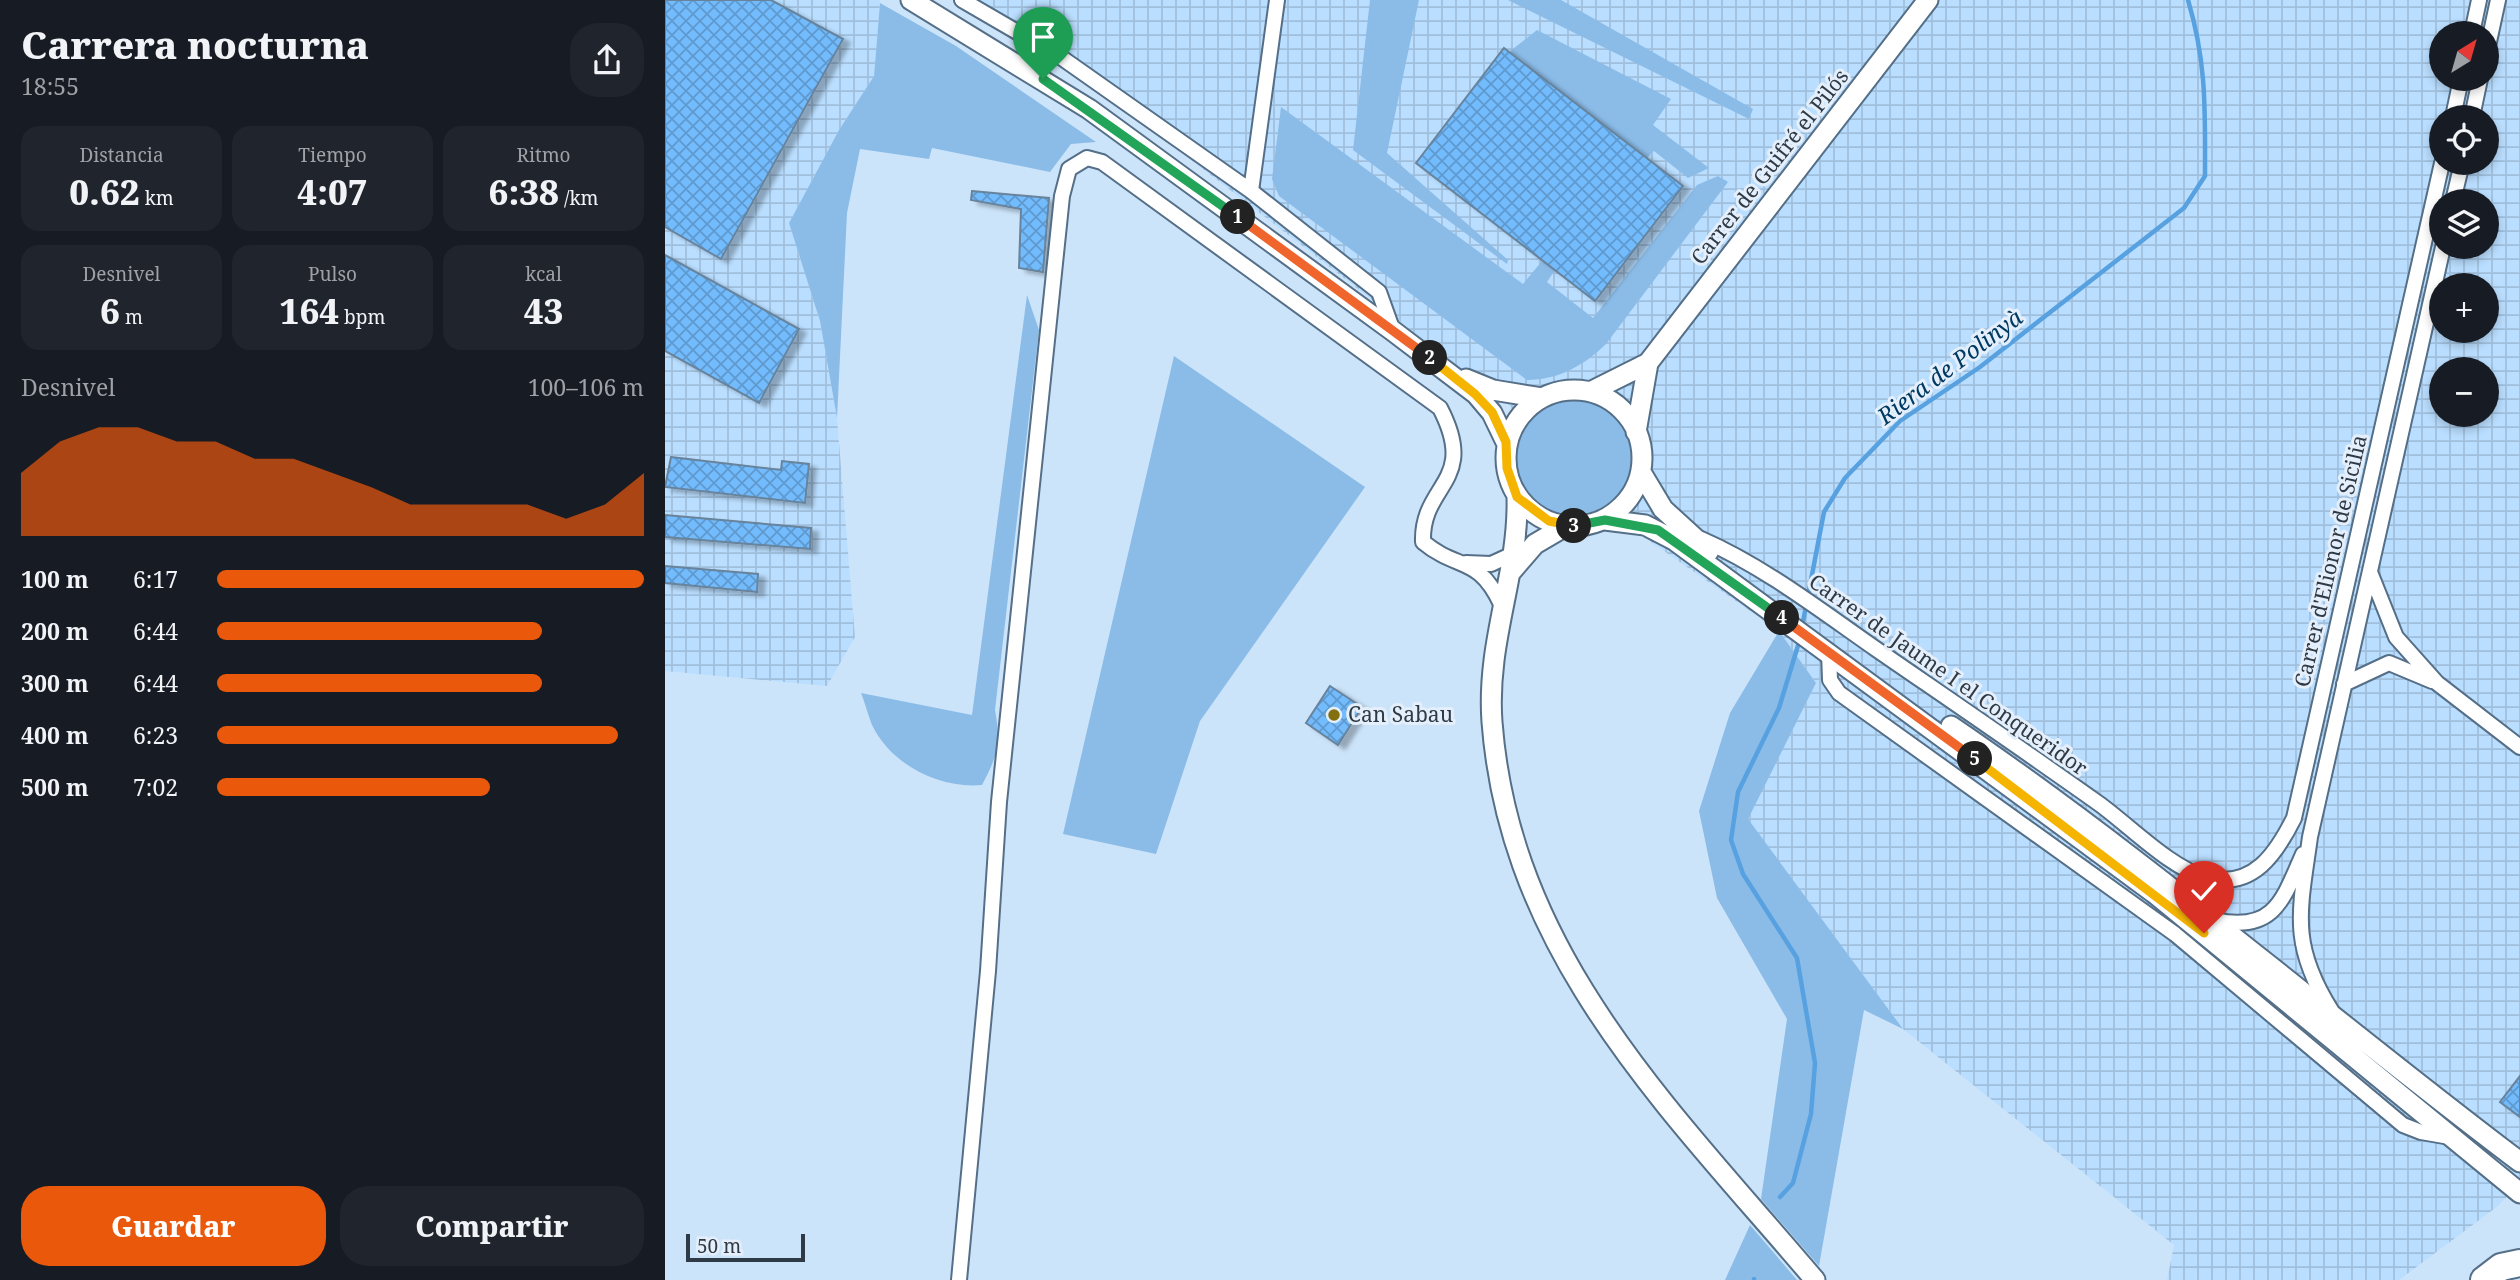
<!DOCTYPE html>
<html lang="es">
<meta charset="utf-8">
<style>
body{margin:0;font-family:"Noto Serif",serif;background:#20242c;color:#f1f3f6;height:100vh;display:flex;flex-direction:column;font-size:26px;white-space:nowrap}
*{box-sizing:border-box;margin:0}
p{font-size:23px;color:#9ea1a6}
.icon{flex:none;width:38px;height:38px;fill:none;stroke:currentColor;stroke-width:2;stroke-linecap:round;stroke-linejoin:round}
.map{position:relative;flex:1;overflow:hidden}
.panel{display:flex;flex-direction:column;background:#171b24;width:665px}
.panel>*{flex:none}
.needle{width:46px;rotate:37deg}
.tools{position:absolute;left:1764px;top:21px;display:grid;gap:14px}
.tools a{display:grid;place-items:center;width:70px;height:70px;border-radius:50%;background:#171b24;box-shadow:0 4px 10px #0003;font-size:35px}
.scale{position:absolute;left:21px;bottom:18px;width:119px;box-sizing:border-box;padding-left:7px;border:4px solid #2e3a45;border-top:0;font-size:19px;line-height:24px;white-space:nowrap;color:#2e3a45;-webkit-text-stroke:5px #e4effb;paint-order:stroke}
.pin{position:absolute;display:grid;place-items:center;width:60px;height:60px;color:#fff;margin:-72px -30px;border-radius:50% 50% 50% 0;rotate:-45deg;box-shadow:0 0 7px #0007}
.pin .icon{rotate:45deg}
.km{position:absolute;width:35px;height:35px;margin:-18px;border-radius:50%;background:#222;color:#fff;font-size:19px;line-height:35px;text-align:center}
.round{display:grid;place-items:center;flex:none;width:74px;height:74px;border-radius:28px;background:#20242c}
.head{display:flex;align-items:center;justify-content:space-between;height:119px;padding:0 21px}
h1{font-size:38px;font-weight:800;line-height:52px}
.stats{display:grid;grid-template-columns:repeat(3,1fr);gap:10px;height:119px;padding:7px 21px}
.stats div{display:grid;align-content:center;border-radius:18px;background:#20242c;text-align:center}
.stats b{font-size:35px;font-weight:800}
.stats small{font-size:19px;font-weight:400}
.stats p{font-size:19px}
.chart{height:196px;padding:14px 21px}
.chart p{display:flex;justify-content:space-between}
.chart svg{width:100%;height:126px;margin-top:7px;fill:#ea580c;opacity:.7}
.button{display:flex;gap:14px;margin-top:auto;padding:14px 21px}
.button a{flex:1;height:80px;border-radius:28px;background:#ea580c;color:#fff;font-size:28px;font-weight:800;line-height:80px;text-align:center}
.button a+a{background:#20242c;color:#f1f3f6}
ul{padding:0 21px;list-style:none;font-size:23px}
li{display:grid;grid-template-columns:112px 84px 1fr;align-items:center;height:52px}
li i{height:18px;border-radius:9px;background:#ea580c}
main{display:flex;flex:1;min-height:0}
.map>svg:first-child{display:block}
.industrial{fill:url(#industrial-grid);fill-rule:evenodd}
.green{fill:#8bbce8}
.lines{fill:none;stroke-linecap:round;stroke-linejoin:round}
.stream{stroke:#58a1e0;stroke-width:4.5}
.building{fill:url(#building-cross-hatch);stroke:#68839c;stroke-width:2;filter:url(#shadow)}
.minor-casing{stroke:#546f87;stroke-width:18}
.secondary-casing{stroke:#546f87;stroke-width:23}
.motorway-casing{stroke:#546f87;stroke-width:30}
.minor{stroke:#fff;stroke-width:14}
.secondary{stroke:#fff;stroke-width:19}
.motorway{stroke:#fff;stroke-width:26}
.split-1-casing{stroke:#fff;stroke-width:14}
.split-2-casing{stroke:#fff;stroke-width:14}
.split-3-casing{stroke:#fff;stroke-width:14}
.split-4-casing{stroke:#fff;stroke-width:14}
.split-5-casing{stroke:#fff;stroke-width:14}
.split-6-casing{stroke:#fff;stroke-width:14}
.split-1{stroke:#22a559;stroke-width:9}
.split-2{stroke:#f0652b;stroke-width:9}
.split-3{stroke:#f5b400;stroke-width:9}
.split-4{stroke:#22a559;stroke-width:9}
.split-5{stroke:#f0652b;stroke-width:9}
.split-6{stroke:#f5b400;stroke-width:9}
.poi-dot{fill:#82700f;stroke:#e4effb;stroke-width:2.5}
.labels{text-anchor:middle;stroke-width:6;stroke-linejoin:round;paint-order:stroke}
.street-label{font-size:21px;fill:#2e3a45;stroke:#e4effb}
.poi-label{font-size:21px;fill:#2e3a45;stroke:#e4effb;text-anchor:start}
.water-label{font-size:23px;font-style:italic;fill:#003a63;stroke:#e4effb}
</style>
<main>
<section class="panel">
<div class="head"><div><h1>Carrera nocturna</h1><p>18:55</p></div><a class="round"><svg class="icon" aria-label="share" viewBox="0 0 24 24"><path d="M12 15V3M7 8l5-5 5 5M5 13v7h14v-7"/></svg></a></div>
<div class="stats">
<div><p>Distancia</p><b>0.62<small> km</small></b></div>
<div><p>Tiempo</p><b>4:07</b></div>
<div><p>Ritmo</p><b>6:38<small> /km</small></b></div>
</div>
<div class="stats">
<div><p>Desnivel</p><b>6<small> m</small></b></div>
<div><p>Pulso</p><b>164<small> bpm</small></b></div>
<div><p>kcal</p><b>43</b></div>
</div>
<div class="chart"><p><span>Desnivel</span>100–106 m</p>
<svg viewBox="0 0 160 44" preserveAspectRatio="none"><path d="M0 44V22L10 11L20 6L30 6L40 11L50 11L60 17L70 17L80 22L90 27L100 33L110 33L120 33L130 33L140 38L150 33L160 22V44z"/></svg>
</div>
<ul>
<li><b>100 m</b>6:17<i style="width:100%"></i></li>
<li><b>200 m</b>6:44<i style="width:76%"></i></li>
<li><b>300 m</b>6:44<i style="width:76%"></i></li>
<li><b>400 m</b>6:23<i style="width:94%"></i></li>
<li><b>500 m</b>7:02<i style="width:64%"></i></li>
</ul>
<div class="button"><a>Guardar</a><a>Compartir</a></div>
</section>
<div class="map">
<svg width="1855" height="1280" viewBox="0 0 1855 1280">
<defs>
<pattern id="industrial-grid" width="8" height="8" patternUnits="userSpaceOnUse" patternTransform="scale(1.75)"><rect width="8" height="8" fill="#badeff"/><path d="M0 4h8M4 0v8" fill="none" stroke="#a0bfdc"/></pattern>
<pattern id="building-cross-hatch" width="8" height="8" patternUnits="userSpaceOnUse" patternTransform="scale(1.75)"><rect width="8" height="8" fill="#72bbfc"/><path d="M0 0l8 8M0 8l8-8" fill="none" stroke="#5e99ce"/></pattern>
<filter id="shadow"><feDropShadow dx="7" dy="4" stdDeviation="2" flood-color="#0004"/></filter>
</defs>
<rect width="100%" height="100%" fill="#cce4fa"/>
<!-- industrial -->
<path class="industrial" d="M 0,0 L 215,0 L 215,3 L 209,76 L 174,130 L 124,223 L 155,321 L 172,418 L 190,637 L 162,686 L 0,671 Z
M 289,0 L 1855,0 L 1855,1183 L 1833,1206 L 1734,1280 L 1502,1280 L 1509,1245 L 1238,1029 L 1082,819 L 1151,683 L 1114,631 L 986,542 L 865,422 L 463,111 ZM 1776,33 L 1822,33 L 1822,79 L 1776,79 ZM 1776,117 L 1822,117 L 1822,163 L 1776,163 ZM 1776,201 L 1822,201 L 1822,247 L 1776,247 ZM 1776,285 L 1822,285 L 1822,331 L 1776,331 ZM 1776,369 L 1822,369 L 1822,415 L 1776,415 Z"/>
<!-- green -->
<path class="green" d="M 705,0 L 754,0 L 722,153 L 843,260 L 842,264 L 688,150 Z
M 843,0 L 896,0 L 1088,109 L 1084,119 Z
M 215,3 L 291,46 L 431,142 L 406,144 L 385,172 L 267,148 L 264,159 L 195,149 L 182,213 L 172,418 L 155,321 L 124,223 L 174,130 L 209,76 Z
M 872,30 L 1006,99 L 988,125 L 1044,168 L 1023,178 L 989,151 L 982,158 L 844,52 Z
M 616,107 L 858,284 L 877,261 L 890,270 L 882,282 L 928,318 L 1032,185 L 1053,176 L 1063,182 L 941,344 C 920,365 893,380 862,380 L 614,196 L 607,179 Z
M 362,295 L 374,330 L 330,710 C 336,743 333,755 317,785 C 275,789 226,765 207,725 C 203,715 200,703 196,693 L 307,715 Z
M 509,356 L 700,487 L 535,721 L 491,854 L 398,834 Z
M841 458a68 68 0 1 1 136 0a68 68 0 1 1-136 0Z
M 1114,631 L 1151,683 L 1083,819 L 1238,1029 L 1199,1010 L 1154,1266 L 1096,1199 L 1122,1019 L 1052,898 L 1034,811 L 1065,713 Z
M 1085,1225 L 1132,1280 L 1060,1280 Z"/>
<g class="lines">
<!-- stream -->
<path class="stream" d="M 1137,627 L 1159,512 L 1180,478 L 1235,421 L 1315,367 L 1519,208 L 1540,176 C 1540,112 1542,63 1523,0
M 1115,1197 L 1128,1183 L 1146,1114 L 1150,1063 L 1132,958 L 1078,874 L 1066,840 L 1073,792 L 1114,708 L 1135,639
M 1089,1280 L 1089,1279"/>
</g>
<!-- building -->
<path class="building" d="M 0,0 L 106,0 L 178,39 L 56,259 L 0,227 Z
M 839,48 L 1018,186 L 930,301 L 751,163 Z
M 307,191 L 384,198 L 378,272 L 354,268 L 356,209 L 306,200 Z
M 0,255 L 134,329 L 94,403 L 0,351 Z
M 6,457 L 116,470 L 117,461 L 144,464 L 140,503 L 0,487 Z
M 0,515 L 146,528 L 145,549 L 0,537 Z
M 0,566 L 93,574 L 92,592 L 0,583 Z
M 665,686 L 697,707 L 673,745 L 641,723 Z
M 1855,1076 L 1855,1117 L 1835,1102 Z"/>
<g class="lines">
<!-- minor casing -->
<g class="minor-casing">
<path id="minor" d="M 297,0 L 397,58 L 586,191 L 714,292 L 728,331
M 1807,33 L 1814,0
M 1822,51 L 1833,0
M 1788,117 L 1796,79
M 1807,117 L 1815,79
M 586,191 L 612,0
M 1788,201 L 1797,163
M 1036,539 C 1098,566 1155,610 1211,649 C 1285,700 1360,751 1433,803 C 1464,825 1506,869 1542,878 C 1588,889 1611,854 1629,818 L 1777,163
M 801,563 L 826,564 L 848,554
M 1705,572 L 1731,637 L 1772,683 L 1855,747
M 1164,652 L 1165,680 L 1174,693 L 1510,934 L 1738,1125 L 1756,1132 L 1785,1137
M 1679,684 L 1724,663 L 1767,681
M 1550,920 C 1609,933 1618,900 1638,854
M 1666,1010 C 1624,943 1635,910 1645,837 L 1778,247
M 294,1280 L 323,971 L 334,802 L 397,196 L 404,169 L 422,158 L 437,162 L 775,408 C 814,483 756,483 758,542 C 793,571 813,555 836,604"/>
</g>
<!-- secondary casing -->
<g class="secondary-casing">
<path id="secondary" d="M 246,0 L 424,109 L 728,331 L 811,394 L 827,413 L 841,442
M 801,379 L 828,390 L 877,398
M841 458a68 68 0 1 1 136 0a68 68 0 1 1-136 0Z
M 927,391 L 983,363 L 1263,0
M 971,432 L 983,363
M 977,474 L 998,509 L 1044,551
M 852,497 C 854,575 821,640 827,722 C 845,957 1007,1111 1150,1280
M 940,520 L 980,525 L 1009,540 L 1489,893 L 1855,1193
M 845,573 L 870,544 L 899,527
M 1286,726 C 1484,861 1664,1018 1855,1162"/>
</g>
<!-- motorway casing -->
<g class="motorway-casing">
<path id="motorway" d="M 1819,1280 L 1836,1267 L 1855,1263"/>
</g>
<!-- minor -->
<use href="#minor" class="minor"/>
<!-- secondary -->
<use href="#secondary" class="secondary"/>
<!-- motorway -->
<use href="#motorway" class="motorway"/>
</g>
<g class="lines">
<!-- split-1 casing -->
<g class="split-1-casing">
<path id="split-1" d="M 378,79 L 573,217"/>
</g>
<!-- split-2 casing -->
<g class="split-2-casing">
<path id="split-2" d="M 573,217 L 765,358"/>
</g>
<!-- split-3 casing -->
<g class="split-3-casing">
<path id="split-3" d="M 765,358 L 810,394 L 827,412 L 841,442 L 842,468 L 852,497 L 884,521 L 909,526"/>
</g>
<!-- split-4 casing -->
<g class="split-4-casing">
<path id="split-4" d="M 909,526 L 940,520 L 993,530 L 1117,618"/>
</g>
<!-- split-5 casing -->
<g class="split-5-casing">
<path id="split-5" d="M 1117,618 L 1310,759"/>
</g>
<!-- split-6 casing -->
<g class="split-6-casing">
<path id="split-6" d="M 1310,759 L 1539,933"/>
</g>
<!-- split-1 -->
<use href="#split-1" class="split-1"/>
<!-- split-2 -->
<use href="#split-2" class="split-2"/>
<!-- split-3 -->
<use href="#split-3" class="split-3"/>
<!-- split-4 -->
<use href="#split-4" class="split-4"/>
<!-- split-5 -->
<use href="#split-5" class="split-5"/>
<!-- split-6 -->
<use href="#split-6" class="split-6"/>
</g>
<!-- markers -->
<circle class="poi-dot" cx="669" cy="715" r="7"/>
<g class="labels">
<!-- street labels -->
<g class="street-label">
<text transform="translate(1105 167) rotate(-52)" y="7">Carrer de Guifré el Pilós</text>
<text transform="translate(1666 561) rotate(-77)" y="7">Carrer d'Elionor de Sicilia</text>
<text transform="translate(1283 675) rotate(35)" y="7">Carrer de Jaume I el Conqueridor</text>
</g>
<!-- poi labels -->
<g class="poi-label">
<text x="683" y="722">Can Sabau</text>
</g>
<!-- water labels -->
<g class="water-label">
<text transform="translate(1285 367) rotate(-37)" y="8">Riera de Polinyà</text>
</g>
</g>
</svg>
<div class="tools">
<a><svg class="needle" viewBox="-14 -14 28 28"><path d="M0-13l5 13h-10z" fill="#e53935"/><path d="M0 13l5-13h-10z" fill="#9ea1a6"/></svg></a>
<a><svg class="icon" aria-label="locate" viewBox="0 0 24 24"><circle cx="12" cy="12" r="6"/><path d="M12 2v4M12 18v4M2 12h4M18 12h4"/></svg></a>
<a><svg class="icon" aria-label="layers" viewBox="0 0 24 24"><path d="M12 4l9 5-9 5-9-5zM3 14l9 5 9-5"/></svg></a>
<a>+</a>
<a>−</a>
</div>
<div class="scale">50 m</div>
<div class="pin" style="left:378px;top:79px;background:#1e9e55"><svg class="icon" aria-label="arrive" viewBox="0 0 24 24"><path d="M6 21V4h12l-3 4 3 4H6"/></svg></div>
<div class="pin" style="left:1539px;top:933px;background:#d93025"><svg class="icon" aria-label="check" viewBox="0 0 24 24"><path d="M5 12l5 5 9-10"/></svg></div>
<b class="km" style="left:573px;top:217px">1</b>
<b class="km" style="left:765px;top:358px">2</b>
<b class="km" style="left:909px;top:526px">3</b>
<b class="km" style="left:1117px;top:618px">4</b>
<b class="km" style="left:1310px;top:759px">5</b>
</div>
</main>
